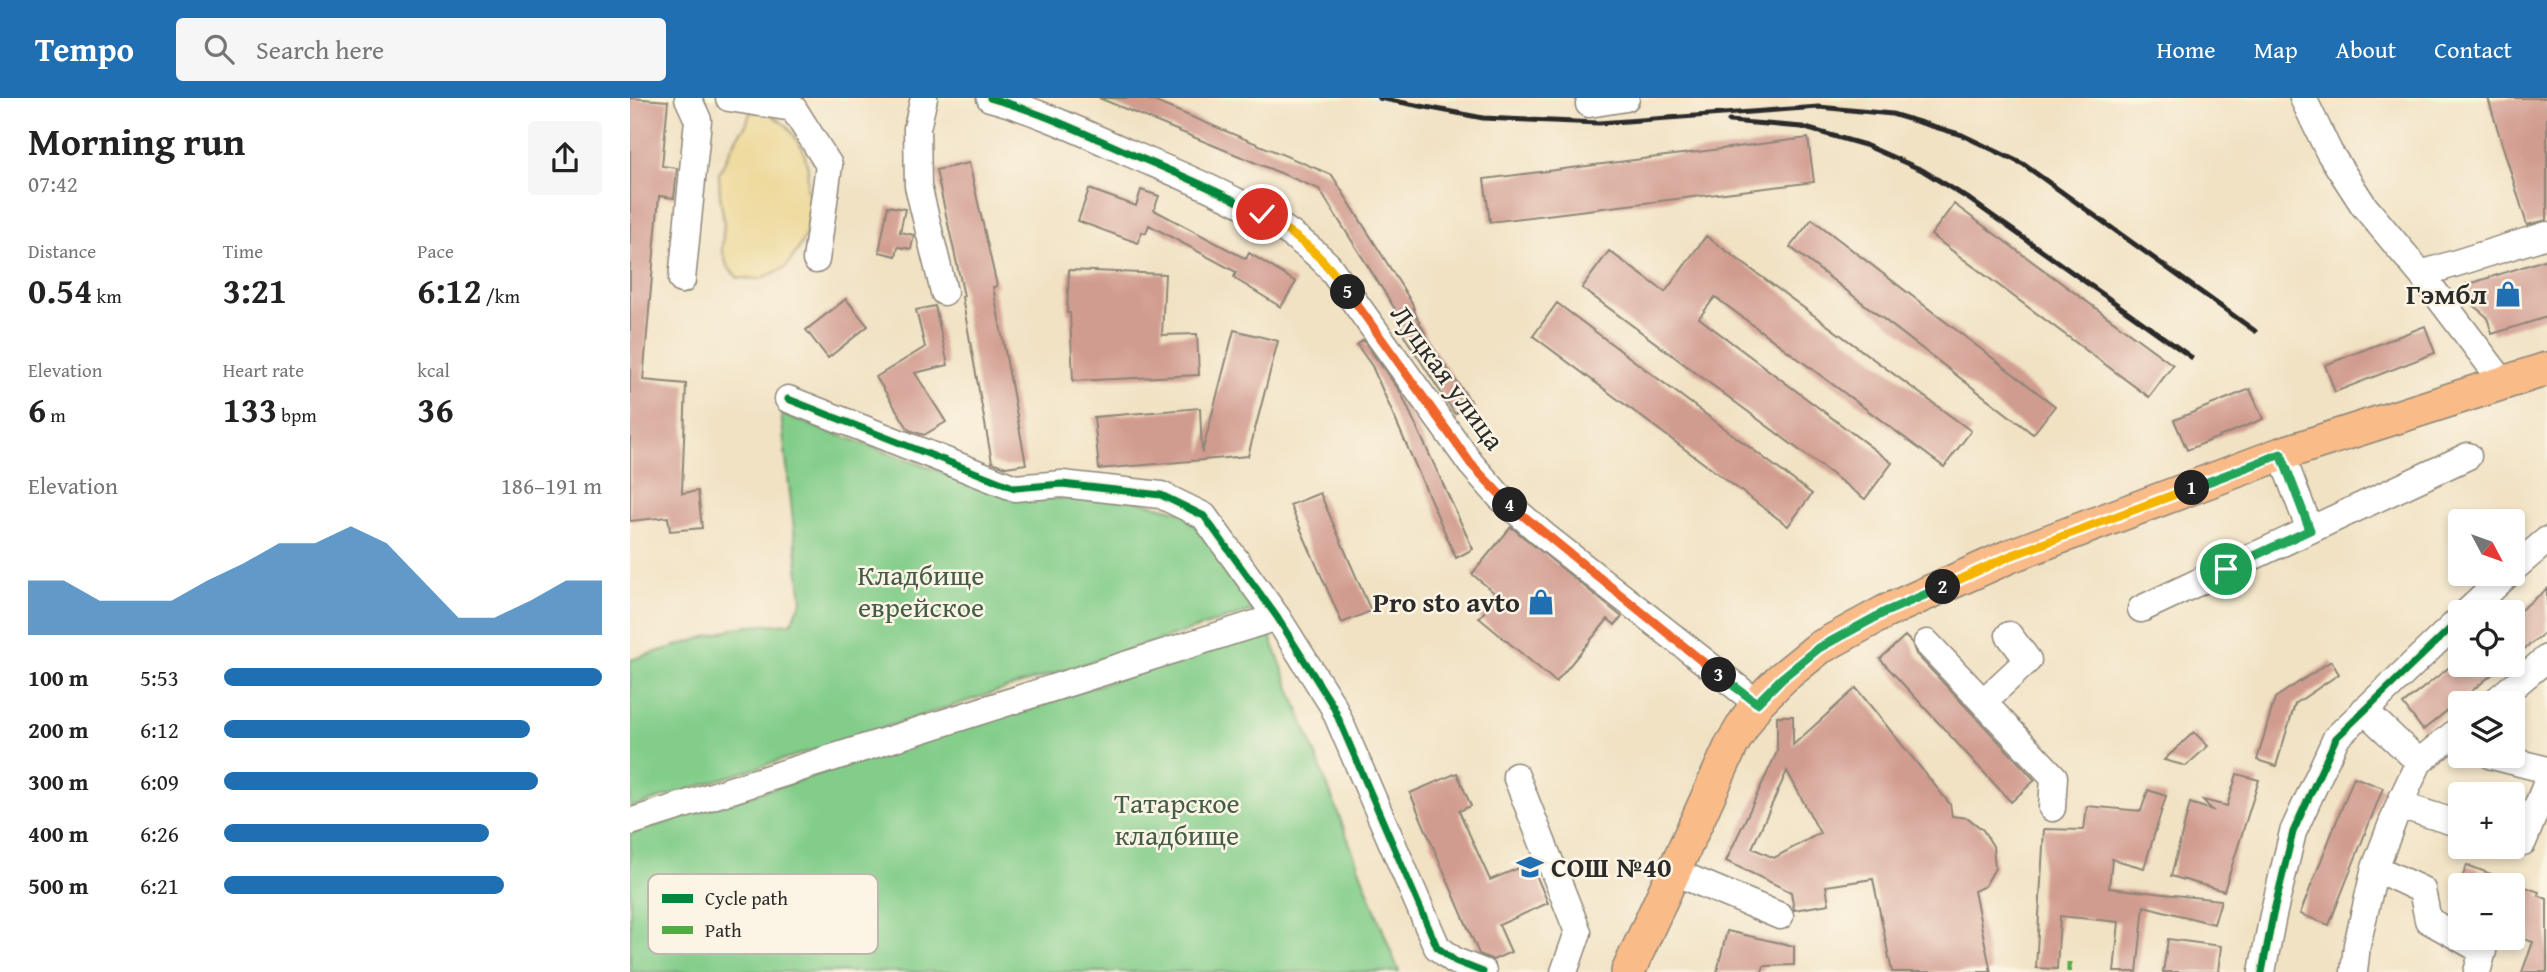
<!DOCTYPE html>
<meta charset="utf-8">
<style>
body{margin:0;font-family:"Gentium Book Plus",serif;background:#f6f6f6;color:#222;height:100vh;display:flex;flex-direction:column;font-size:26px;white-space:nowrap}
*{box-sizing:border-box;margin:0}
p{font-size:23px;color:#767676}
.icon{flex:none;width:38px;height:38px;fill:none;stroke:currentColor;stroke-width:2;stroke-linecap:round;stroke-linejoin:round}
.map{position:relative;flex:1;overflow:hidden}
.sheet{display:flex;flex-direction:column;background:#fff;width:630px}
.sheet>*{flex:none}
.needle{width:46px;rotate:131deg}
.controls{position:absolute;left:1818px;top:411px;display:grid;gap:14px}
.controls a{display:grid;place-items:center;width:77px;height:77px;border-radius:7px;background:#fff;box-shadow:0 4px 10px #0003;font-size:35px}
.pin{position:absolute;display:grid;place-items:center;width:60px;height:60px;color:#fff;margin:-30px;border:4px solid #fff;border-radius:50%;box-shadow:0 2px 7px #0007}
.km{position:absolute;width:35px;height:35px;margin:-18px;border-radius:50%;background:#222;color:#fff;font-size:19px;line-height:35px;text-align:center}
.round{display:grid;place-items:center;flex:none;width:74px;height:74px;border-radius:7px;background:#f6f6f6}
.head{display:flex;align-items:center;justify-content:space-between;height:119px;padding:0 28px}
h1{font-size:38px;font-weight:700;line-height:52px}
.metrics{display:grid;grid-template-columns:repeat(3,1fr);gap:10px;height:119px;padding:7px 28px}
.metrics div{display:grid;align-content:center}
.metrics b{font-size:35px;font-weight:700}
.metrics small{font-size:19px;font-weight:400}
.metrics p{font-size:19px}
.chart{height:196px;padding:14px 28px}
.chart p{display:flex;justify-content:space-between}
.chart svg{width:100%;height:126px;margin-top:7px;fill:#1f6fb2;opacity:.7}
ul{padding:0 28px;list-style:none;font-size:23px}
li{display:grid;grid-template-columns:112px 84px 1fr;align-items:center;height:52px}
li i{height:18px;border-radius:9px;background:#1f6fb2}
header{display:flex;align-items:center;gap:42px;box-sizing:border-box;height:98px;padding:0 35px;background:#1f6fb2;color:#fff}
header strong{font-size:33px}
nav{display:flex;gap:38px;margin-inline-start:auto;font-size:24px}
.search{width:490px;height:63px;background:#f6f6f6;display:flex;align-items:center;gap:18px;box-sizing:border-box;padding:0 24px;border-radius:7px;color:#767676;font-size:26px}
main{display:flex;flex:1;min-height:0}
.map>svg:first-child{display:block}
.green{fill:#83cd8a;stroke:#577c5a;stroke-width:2}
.sand{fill:#eeda9e;stroke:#8c8264;stroke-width:2}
.building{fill:#d19c90;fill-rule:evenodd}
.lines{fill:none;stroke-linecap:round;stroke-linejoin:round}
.minor-casing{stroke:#8e8678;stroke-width:29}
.major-casing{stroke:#8e8678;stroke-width:36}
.minor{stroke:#fff;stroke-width:26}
.major{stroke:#f9bc89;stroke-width:33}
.rail{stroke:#2b2b2b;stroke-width:5}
.quiet{stroke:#54ab44;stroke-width:5;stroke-dasharray:10 5;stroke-linecap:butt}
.cycleway-casing{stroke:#fcf5e5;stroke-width:11}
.cycleway{stroke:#00873e;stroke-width:7}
.split-1-casing{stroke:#fff;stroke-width:14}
.split-2-casing{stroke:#fff;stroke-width:14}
.split-3-casing{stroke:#fff;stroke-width:14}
.split-4-casing{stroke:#fff;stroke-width:14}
.split-5-casing{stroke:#fff;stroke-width:14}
.split-6-casing{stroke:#fff;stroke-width:14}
.split-1{stroke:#22a559;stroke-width:9}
.split-2{stroke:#f5b400;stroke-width:9}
.split-3{stroke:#22a559;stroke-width:9}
.split-4{stroke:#f0652b;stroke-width:9}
.split-5{stroke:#f0652b;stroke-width:9}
.split-6{stroke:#f5b400;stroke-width:9}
.labels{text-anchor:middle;stroke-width:5;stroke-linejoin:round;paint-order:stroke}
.poi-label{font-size:28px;font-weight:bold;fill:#2b2b2b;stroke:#fcf5e5;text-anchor:end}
.street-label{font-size:28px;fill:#2b2b2b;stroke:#fcf5e5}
.park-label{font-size:28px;fill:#455c48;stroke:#fcf5e5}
.key{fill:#fcf5e5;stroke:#bdb8ad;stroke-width:2}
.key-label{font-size:19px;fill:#2b2b2b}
</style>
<header>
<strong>Tempo</strong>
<div class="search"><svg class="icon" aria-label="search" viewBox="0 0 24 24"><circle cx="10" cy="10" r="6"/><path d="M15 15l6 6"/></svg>Search here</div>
<nav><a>Home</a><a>Map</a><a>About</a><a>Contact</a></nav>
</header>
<main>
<section class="sheet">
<div class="head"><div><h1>Morning run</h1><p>07:42</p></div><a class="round"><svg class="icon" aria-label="share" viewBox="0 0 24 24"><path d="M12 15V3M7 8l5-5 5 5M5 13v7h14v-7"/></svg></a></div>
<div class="metrics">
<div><p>Distance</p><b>0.54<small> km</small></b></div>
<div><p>Time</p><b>3:21</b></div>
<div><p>Pace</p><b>6:12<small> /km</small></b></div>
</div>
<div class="metrics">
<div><p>Elevation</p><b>6<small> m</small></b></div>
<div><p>Heart rate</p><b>133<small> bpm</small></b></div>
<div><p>kcal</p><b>36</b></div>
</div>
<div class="chart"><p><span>Elevation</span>186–191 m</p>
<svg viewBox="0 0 160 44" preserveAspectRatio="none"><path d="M0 44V25L10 25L20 32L30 32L40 32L50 25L60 19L70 12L80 12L90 6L100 12L110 25L120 38L130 38L140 32L150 25L160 25V44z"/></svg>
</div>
<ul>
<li><b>100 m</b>5:53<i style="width:100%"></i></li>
<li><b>200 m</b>6:12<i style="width:81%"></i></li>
<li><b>300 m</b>6:09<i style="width:83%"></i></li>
<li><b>400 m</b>6:26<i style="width:70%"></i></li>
<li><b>500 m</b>6:21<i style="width:74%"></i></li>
</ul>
</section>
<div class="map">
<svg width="1917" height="874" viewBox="0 0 1917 874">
<rect width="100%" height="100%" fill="#fcf5e5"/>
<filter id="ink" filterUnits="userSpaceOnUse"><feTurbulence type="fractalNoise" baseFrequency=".0143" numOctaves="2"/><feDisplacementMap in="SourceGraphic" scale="14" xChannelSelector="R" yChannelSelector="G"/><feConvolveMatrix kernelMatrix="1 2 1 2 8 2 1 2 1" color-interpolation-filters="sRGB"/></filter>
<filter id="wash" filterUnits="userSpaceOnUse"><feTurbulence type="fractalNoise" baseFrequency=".00686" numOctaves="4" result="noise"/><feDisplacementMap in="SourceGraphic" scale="28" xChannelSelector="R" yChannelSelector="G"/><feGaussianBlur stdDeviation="1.57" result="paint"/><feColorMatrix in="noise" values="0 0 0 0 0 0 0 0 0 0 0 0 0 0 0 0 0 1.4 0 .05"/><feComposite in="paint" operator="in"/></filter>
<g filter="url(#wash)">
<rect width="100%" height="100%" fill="#f1e2c4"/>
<!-- green -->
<path class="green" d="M 151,316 L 384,400 L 499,401 L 553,414 L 634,509 L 0,710 L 0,562 L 109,529 L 161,525 L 172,503 Z
M 638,533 L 769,874 L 0,874 L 0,736 Z"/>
<!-- sand -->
<path class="sand" d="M 121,12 L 137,14 L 157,28 L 173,51 L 178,70 L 177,90 L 181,108 L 177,134 L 168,152 L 155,170 L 130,181 L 108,180 L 97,168 L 92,151 L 94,124 L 90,98 L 89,75 L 107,39 L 116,27 Z"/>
<g id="blocks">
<!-- building -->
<path class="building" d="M 0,0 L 38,3 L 32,68 L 47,70 L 44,100 L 29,98 L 13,282 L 56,286 L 52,395 L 68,393 L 72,430 L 40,433 L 38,419 L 0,423 Z
M 469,0 L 516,0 L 702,77 L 782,205 L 786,218 L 803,250 L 841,304 L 825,316 L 775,239 L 765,211 L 689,91 Z
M 1858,0 L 1917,0 L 1917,122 L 1897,127 Z
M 1178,40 L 1184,84 L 860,124 L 854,81 Z
M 339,65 L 367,188 L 363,189 L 396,366 L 376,369 L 362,364 L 332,199 L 334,198 L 306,72 Z
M 459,91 L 506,108 L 511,92 L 529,98 L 524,112 L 616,161 L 619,155 L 666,184 L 651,209 L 607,182 L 604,179 L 606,174 L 519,127 L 516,135 L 512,134 L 508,145 L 448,123 Z
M 1324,106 L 1543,267 L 1519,299 L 1301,137 Z
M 258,108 L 275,111 L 270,134 L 284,137 L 281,151 L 268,149 L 266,158 L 249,154 Z
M 1182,121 L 1425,308 L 1403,336 L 1160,149 Z
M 1076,138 L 1341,333 L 1314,369 L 1085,199 L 1069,220 L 1262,365 L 1235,401 L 952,190 L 979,153 L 1035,194 Z
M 1917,161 L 1917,219 L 1862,236 L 1857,219 L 1841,205 L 1836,187 Z
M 439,172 L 535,176 L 532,237 L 567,236 L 569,277 L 443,283 L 440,215 L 437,215 Z
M 216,201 L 238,228 L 198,260 L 176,232 Z
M 927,205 L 1182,396 L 1158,428 L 903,238 Z
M 305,208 L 318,267 L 285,275 L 316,324 L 294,337 L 279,332 L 246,279 L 295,249 L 286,212 Z
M 1795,228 L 1805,255 L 1705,294 L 1695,267 Z
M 604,232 L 648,243 L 618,358 L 469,371 L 464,319 L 570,310 L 572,355 Z
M 733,242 L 771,295 L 843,451 L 826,460 L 742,268 L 727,247 Z
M 1620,291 L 1633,321 L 1557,352 L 1544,322 Z
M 690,395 L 741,513 L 712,525 L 660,407 Z
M 881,429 L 992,519 L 985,527 L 978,521 L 926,584 L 849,520 L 868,498 L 842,476 Z
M 1917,491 L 1917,533 L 1883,560 L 1883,518 Z
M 1275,538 L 1282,545 L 1286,556 L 1405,682 L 1381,704 L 1250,561 Z
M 1701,563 L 1709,576 L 1665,606 L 1646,668 L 1627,662 L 1645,600 Z
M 1822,567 L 1874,567 L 1793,632 L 1773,606 Z
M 1226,590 L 1320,706 L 1322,718 L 1338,720 L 1353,732 L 1363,748 L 1365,770 L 1355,788 L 1344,793 L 1361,874 L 1262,874 L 1243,781 L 1196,788 L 1199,806 L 1164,812 L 1161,794 L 1096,763 L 1147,654 L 1147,618 L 1163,618 L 1163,647 ZM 1157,673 L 1190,735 L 1144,760 L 1122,750 Z
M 1564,634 L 1578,648 L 1556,668 L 1534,662 Z
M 827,675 L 841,708 L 829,713 L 860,782 L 901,765 L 918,805 L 869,827 L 881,854 L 863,862 L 849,856 L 780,695 Z
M 1607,676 L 1629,682 L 1594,793 L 1541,778 L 1560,705 L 1582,712 L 1573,702 L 1597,708 Z
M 1724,679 L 1753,690 L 1699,827 L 1670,816 Z
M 1518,692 L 1536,698 L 1514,770 L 1482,761 L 1479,790 L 1591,802 L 1584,826 L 1514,808 L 1507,874 L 1484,874 L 1489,824 L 1430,818 L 1427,871 L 1406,870 L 1414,731 L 1454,732 L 1457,708 L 1511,713 Z
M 1837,767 L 1909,794 L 1908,797 L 1917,801 L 1917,874 L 1892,874 L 1903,844 L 1883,837 L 1883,788 L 1829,788 Z
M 1097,833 L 1164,848 L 1164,867 L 1134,868 L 1132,874 L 1087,874 Z
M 1538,841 L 1591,848 L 1588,874 L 1533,874 Z"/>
</g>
</g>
<g filter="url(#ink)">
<use href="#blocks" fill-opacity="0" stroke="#8e8678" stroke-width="2"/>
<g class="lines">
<!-- minor casing -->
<g class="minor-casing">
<path id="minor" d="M 99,0 L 163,10 L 199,67 L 186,162
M 294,0 L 287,30 L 288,88 L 314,194
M 360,0 C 408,13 454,35 499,55 C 568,85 644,113 698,167 L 841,366 L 870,399 L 916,439 L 1127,605
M 1673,0 L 1699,54 L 1734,108 L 1791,176 L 1873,284
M 959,6 L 996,0
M 1791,176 L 1917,137
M 52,182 L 68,22 L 58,0
M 158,301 L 385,390 L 432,386 L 531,397 L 574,418 L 647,519 L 703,608 L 807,849 L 825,863 L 853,874
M 1651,356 L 1680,432
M 1883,471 L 1917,442
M 1511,511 L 1838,358
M 1837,514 L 1878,476
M 1297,545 L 1424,679 L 1422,710
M 1353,604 L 1398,562 L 1379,537
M 1862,606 L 1917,560
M 1734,612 L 1789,664
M 1862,658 L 1917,672
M 886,678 L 948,834 L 934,874
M 1769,707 L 1830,726
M 0,724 L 647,519
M 1883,741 L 1893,744 L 1917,684
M 1745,770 L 1792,792 L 1798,822 L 1853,853 L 1847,874
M 1042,773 L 1150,818
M 1632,874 L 1643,817 L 1663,734 L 1706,640 L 1830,521
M 1724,874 L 1727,847 L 1745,770 L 1769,707 L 1789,664 L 1830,631"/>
</g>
<!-- major casing -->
<g class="major-casing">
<path id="major" d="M 998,874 L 1102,646 L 1127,605 L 1152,580 L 1189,550 L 1255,514 L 1380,458 L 1651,356 L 1917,271"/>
</g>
<!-- minor -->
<use href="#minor" class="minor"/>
<!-- major -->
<use href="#major" class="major"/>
<!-- rail -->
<path class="rail" d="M 749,0 L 853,20 L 969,25 L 1189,9 L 1262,16 L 1332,37 L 1393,66 L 1625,233
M 1099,23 L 1172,29 L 1235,47 L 1292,72 L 1339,101 L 1561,259"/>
<!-- quiet -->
<path class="quiet" d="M 1439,874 L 1439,864"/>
<!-- cycleway casing -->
<g class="cycleway-casing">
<path id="cycleway" d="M 360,0 C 408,13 454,35 499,55 C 568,85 644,113 698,167 L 841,366 L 870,399 L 916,439 L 1127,605
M 158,301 L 385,390 L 432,386 L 531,397 L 574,418 L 647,519 L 703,608 L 807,849 L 825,863 L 853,874
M 1632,874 L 1643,817 L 1663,734 L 1706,640 L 1830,521"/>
</g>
<!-- cycleway -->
<use href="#cycleway" class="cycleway"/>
</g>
</g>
<g class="lines" filter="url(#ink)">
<!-- split-1 casing -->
<g class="split-1-casing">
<path id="split-1" d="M 1562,390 L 1651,356 L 1680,432 L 1596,471"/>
</g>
<!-- split-2 casing -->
<g class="split-2-casing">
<path id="split-2" d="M 1313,489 L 1380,458 L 1562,390"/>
</g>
<!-- split-3 casing -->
<g class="split-3-casing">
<path id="split-3" d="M 1089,577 L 1127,605 L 1152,580 L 1189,550 L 1255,514 L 1313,489"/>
</g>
<!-- split-4 casing -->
<g class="split-4-casing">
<path id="split-4" d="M 880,407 L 1089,577"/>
</g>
<!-- split-5 casing -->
<g class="split-5-casing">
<path id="split-5" d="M 718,194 L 841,366 L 880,407"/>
</g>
<!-- split-6 casing -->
<g class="split-6-casing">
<path id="split-6" d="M 632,116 C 672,142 689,154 718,194"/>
</g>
<!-- split-1 -->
<use href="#split-1" class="split-1"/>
<!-- split-2 -->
<use href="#split-2" class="split-2"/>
<!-- split-3 -->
<use href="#split-3" class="split-3"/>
<!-- split-4 -->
<use href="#split-4" class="split-4"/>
<!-- split-5 -->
<use href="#split-5" class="split-5"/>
<!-- split-6 -->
<use href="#split-6" class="split-6"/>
</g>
<!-- icons -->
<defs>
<g id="shop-bare" transform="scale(2.1)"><path d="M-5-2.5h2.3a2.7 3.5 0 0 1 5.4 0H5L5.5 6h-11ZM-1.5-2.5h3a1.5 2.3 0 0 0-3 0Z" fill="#1f6fb2" stroke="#fcf5e5" stroke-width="2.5" paint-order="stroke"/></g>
<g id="school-bare" transform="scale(2.1)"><path d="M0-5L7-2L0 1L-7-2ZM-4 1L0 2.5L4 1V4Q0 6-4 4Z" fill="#1f6fb2" stroke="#fcf5e5" stroke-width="2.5" paint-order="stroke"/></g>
</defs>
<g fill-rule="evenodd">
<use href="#shop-bare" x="1878" y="196"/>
<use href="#shop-bare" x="911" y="504"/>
<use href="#school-bare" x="900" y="769"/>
</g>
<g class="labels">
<!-- poi labels -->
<g class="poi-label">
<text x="1857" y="206">Гэмбл</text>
<text x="890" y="514">Pro sto avto</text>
<text x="921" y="779" text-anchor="start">СОШ №40</text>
</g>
<!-- street labels -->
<g class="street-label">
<text transform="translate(818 279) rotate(54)" y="10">Луцкая улица</text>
</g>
<!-- park labels -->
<g class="park-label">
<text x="291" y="487">Кладбище<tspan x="291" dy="32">еврейское</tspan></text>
<text x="547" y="715">Татарское<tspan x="547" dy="32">кладбище</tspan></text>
</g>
</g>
<!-- legend -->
<rect x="18" y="776" width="230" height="80" rx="10" class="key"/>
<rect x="32" y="796" width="31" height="9" fill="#00873e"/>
<rect x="32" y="828" width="31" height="8" fill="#54ab44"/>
<g class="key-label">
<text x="75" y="807">Cycle path</text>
<text x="75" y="839">Path</text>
</g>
</svg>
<div class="controls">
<a><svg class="needle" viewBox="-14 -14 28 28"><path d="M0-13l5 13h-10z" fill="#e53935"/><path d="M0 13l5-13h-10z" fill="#767676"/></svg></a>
<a><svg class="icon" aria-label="locate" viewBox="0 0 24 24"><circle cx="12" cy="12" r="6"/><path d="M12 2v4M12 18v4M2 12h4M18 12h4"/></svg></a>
<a><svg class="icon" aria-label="layers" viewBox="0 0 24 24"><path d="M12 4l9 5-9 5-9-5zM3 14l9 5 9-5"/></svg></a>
<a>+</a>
<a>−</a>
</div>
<div class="pin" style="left:1596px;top:471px;background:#1e9e55"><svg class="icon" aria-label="arrive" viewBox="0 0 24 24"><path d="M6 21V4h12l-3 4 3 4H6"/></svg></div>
<div class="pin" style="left:632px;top:116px;background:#d93025"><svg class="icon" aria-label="check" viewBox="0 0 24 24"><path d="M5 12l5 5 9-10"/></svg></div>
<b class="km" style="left:1562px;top:390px">1</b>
<b class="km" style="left:1313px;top:489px">2</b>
<b class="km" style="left:1089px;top:577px">3</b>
<b class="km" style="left:880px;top:407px">4</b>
<b class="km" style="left:718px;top:194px">5</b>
</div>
</main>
